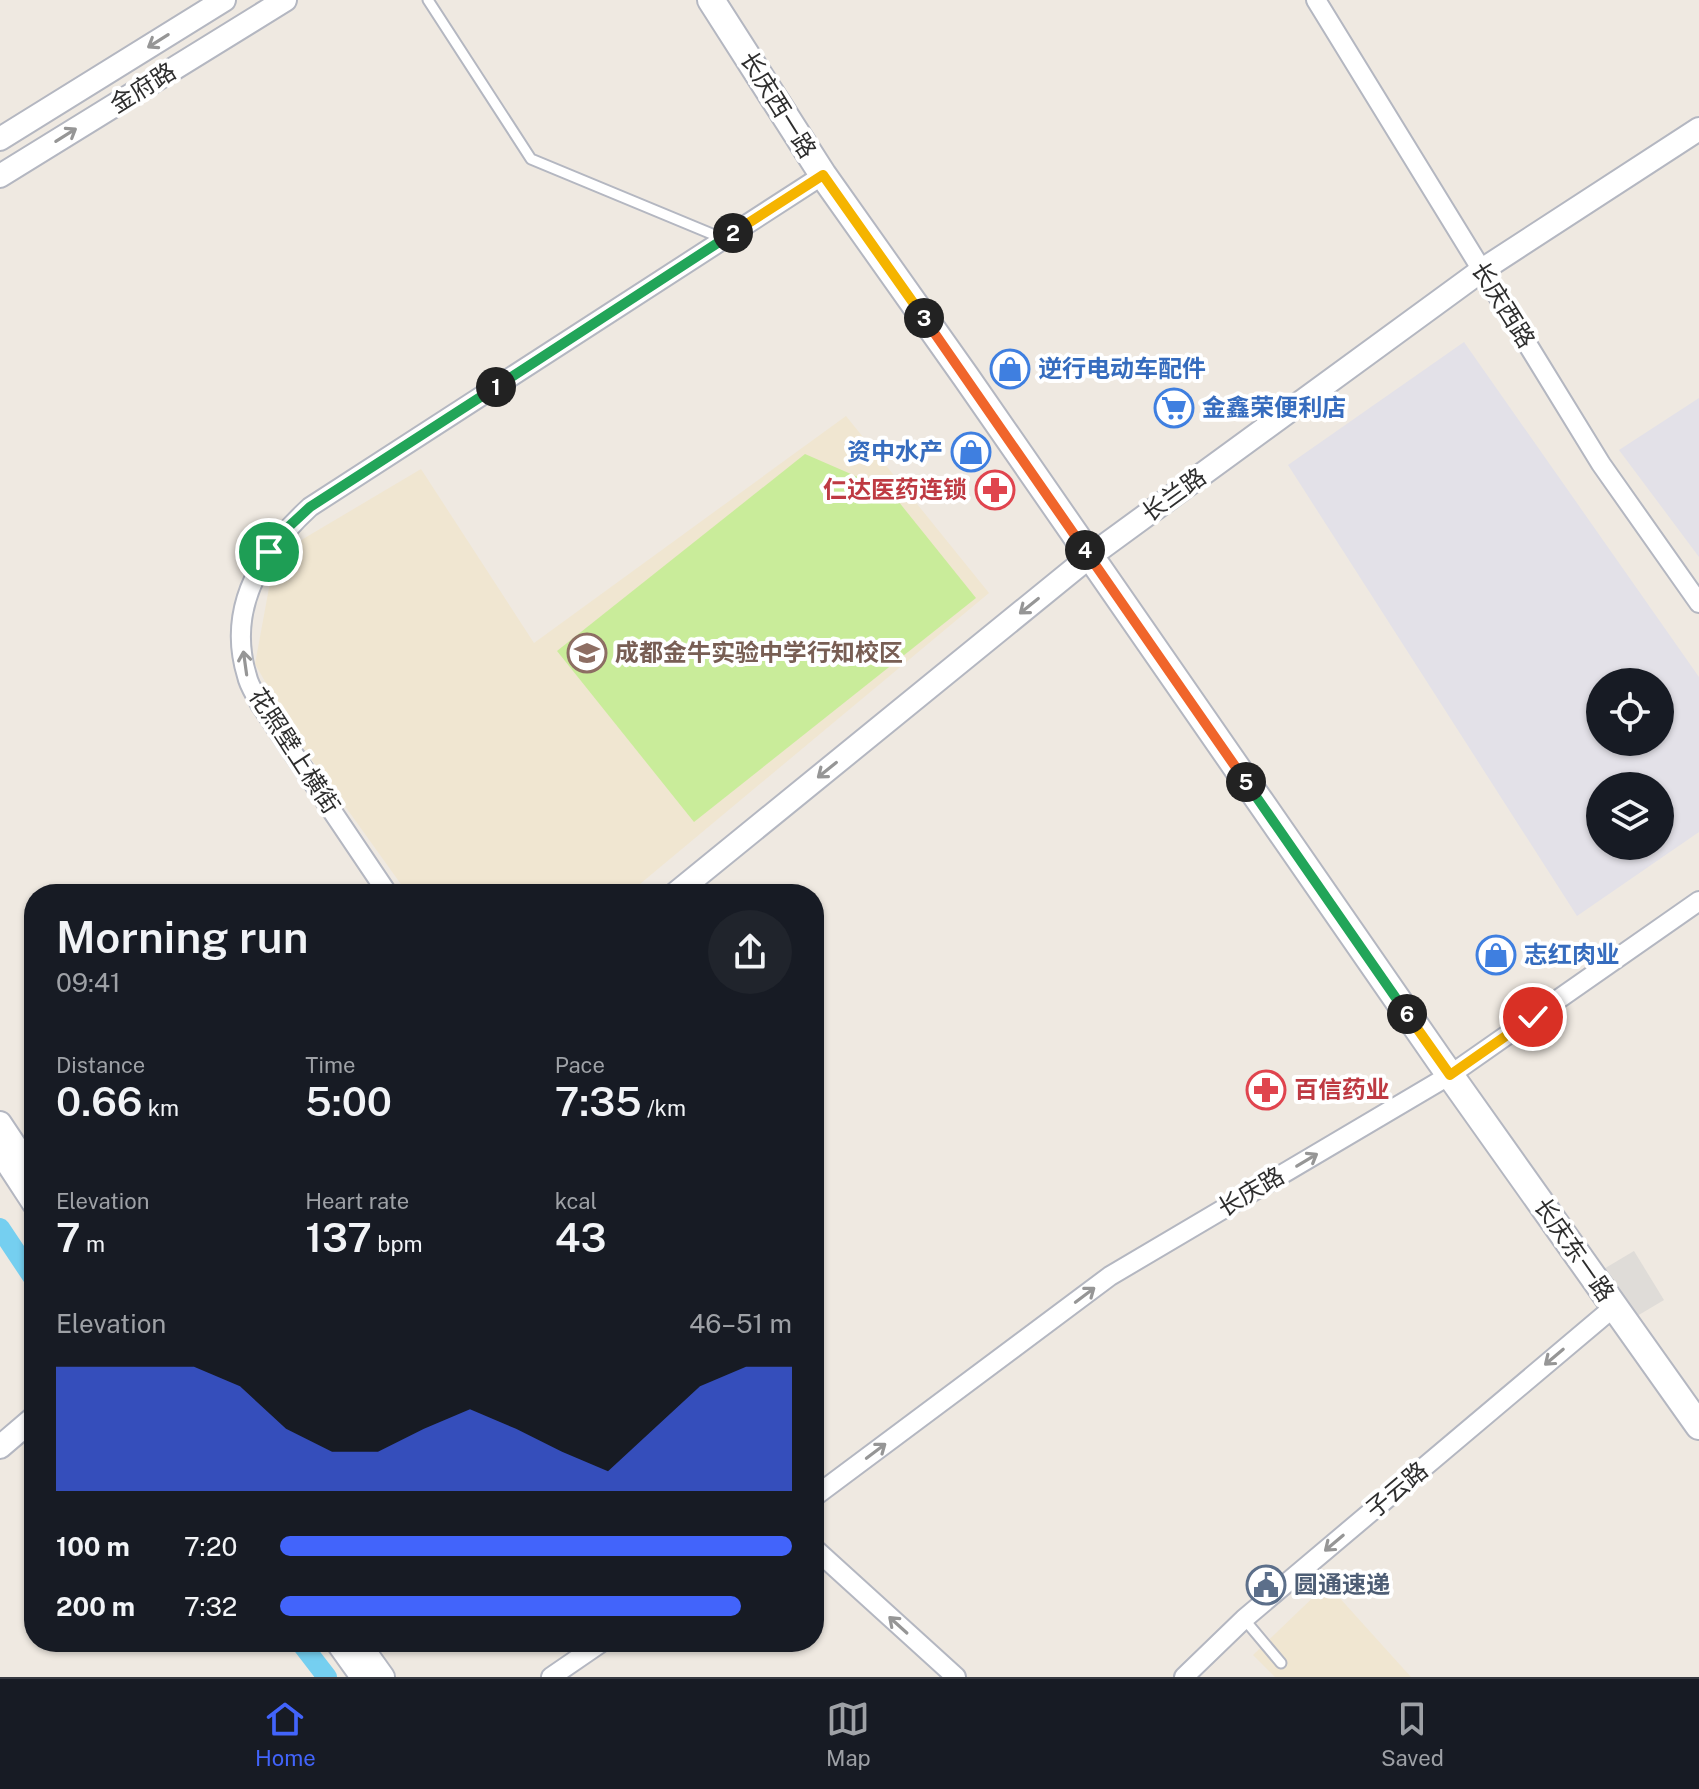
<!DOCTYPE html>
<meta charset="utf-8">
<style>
body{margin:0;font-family:"Public Sans","Noto Sans SC",sans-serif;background:#20242c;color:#f1f3f6;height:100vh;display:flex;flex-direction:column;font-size:30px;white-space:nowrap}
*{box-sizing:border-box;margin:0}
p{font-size:26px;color:#9ea1a6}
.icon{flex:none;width:44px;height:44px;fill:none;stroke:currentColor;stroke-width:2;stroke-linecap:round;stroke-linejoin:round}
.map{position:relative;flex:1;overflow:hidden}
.panel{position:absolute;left:24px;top:884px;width:800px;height:768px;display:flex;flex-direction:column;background:#171b24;border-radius:32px;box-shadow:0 2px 6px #0004}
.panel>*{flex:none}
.buttons{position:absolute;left:1586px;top:668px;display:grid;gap:16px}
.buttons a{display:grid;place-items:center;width:88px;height:88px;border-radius:50%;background:#171b24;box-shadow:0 2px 6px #0004;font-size:40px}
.pin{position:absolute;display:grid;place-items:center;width:68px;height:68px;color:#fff;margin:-34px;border:4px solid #fff;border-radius:50%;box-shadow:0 2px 8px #0007}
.km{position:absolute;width:40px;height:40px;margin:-20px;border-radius:50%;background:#222;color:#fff;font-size:22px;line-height:40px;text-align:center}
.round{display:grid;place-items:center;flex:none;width:84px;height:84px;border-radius:42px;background:#20242c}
.head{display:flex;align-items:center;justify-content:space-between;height:136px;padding:0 32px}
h1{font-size:44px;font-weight:600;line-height:60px}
.metrics{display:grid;grid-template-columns:repeat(3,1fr);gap:12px;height:136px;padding:8px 32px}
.metrics div{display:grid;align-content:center}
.metrics b{font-size:40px;font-weight:600}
.metrics small{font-size:22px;font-weight:400}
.metrics p{font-size:22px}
.chart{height:224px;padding:16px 32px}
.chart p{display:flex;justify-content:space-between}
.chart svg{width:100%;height:144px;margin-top:8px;fill:#4264fb;opacity:.7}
ul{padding:0 32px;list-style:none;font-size:26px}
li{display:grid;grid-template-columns:128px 96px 1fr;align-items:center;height:60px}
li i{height:20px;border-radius:10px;background:#4264fb}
.menu{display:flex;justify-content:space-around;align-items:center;height:112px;border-top:2px solid #363941;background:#171b24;font-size:22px;color:#9ea1a6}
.menu a{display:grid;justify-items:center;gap:4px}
.menu .active{color:#4264fb}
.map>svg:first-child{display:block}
.industrial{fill:#e3e1e8;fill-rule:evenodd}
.education{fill:#f0e6d1}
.pitch{fill:#c9ec9a}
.plaza{fill:#dfdcd8}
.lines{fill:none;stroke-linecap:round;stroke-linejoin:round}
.canal{stroke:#75cff0;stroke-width:20}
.service-casing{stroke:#b4b7c1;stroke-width:13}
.minor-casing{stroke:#b4b7c1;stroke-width:22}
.tertiary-casing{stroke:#b4b7c1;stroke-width:26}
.secondary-casing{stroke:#b4b7c1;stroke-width:30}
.service{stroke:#fff;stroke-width:9}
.minor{stroke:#fff;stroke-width:18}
.tertiary{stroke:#fff;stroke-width:22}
.secondary{stroke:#fff;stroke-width:26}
.oneway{stroke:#969696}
.split-1-casing{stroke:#fff;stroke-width:16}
.split-2-casing{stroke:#fff;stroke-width:16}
.split-3-casing{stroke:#fff;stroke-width:16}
.split-4-casing{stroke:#fff;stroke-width:16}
.split-5-casing{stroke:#fff;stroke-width:16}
.split-6-casing{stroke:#fff;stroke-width:16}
.split-7-casing{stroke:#fff;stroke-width:16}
.split-1{stroke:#22a559;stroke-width:10}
.split-2{stroke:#22a559;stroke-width:10}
.split-3{stroke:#f5b400;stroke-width:10}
.split-4{stroke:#f0652b;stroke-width:10}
.split-5{stroke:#f0652b;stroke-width:10}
.split-6{stroke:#22a559;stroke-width:10}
.split-7{stroke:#f5b400;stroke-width:10}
.labels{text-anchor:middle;stroke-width:8;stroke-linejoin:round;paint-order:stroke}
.street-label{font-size:24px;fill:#2e2e2e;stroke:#fff}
.shop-label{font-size:24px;font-weight:bold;fill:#366cbe;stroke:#fff;text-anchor:start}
.health-label{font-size:24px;font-weight:bold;fill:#be3a42;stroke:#fff;text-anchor:end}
.education-label{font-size:24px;font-weight:bold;fill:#785e54;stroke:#fff;text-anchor:start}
.service-label{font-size:24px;font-weight:bold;fill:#4e5e75;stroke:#fff;text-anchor:start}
</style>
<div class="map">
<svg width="1699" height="1677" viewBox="0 0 1699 1677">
<rect width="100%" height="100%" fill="#efe9e1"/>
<!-- industrial -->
<path class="industrial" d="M 1464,342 L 1699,677 L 1699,832 L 1577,916 L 1288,465 ZM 1600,682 L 1660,682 L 1660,742 L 1600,742 ZM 1600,786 L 1660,786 L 1660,846 L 1600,846 Z
M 1699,398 L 1699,557 L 1619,450 Z"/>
<!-- education -->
<path class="education" d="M 846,416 L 989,593 L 628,894 L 408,894 L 304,749 L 255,664 L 271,577 L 303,539 L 421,469 L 534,643 Z
M 1327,1584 L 1411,1677 L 1275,1677 L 1253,1655 Z"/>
<!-- pitch -->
<path class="pitch" d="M 805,454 L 890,491 L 976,598 L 694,822 L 557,651 Z"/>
<!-- plaza -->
<path class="plaza" d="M 1634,1251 L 1664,1300 L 1632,1319 L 1602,1270 Z"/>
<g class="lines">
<!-- canal -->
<path class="canal" d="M 0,1228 L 34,1279
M 300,1642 L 327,1677"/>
<!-- service casing -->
<g class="service-casing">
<path id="service" d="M 428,0 L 531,159 L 724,239
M 1244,1619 L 1281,1663"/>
</g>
<!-- minor casing -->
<g class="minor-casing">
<path id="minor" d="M 1316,0 L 1601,464 L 1699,603
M 388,894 L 260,704 C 256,695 249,686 247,676 C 226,608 262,551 310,507 L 823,175
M 814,1497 L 1110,1276 L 1450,1075 L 1699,901
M 814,1548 L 956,1677
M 551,1677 L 602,1642
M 1184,1677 L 1244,1619 L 1614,1307"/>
</g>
<!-- tertiary casing -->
<g class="tertiary-casing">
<path id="tertiary" d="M 0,139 L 224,0
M 0,176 L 285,0
M 675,894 L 1089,557 L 1482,270 L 1699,129
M 0,1123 L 34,1174
M 0,1152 L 34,1204
M 0,1447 L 34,1418
M 337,1642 L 362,1677
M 358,1642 L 383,1677"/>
</g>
<!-- secondary casing -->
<g class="secondary-casing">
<path id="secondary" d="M 711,0 L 823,175 L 966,377 L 1440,1061 L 1699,1426"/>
</g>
<!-- service -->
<use href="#service" class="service"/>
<!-- minor -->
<use href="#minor" class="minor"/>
<!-- tertiary -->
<use href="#tertiary" class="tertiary"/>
<!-- secondary -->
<use href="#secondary" class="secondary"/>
</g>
<!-- one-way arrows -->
<defs><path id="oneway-shaft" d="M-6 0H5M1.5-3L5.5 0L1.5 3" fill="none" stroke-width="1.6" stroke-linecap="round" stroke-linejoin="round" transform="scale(2)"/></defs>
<g class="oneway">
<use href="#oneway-shaft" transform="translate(158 41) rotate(148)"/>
<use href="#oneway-shaft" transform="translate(66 135) rotate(-32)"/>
<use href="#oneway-shaft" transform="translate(1029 606) rotate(141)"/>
<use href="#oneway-shaft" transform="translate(245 663) rotate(-98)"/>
<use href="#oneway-shaft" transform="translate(827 770) rotate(141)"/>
<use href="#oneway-shaft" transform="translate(1307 1160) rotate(-31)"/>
<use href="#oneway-shaft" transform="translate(1085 1295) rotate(-37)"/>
<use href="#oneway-shaft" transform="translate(1554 1357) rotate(140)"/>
<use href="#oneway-shaft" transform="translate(876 1451) rotate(-37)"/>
<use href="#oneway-shaft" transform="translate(1334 1543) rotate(140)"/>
<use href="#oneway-shaft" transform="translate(898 1625) rotate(-138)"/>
</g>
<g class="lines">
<!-- split-1 casing -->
<g class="split-1-casing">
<path id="split-1" d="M 269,552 L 284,531 L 310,507 L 496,387"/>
</g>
<!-- split-2 casing -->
<g class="split-2-casing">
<path id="split-2" d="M 496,387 L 733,233"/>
</g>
<!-- split-3 casing -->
<g class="split-3-casing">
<path id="split-3" d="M 733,233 L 823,175 L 924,318"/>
</g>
<!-- split-4 casing -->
<g class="split-4-casing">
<path id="split-4" d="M 924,318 L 1085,550"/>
</g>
<!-- split-5 casing -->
<g class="split-5-casing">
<path id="split-5" d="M 1085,550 L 1246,782"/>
</g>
<!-- split-6 casing -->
<g class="split-6-casing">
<path id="split-6" d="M 1246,782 L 1407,1014"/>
</g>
<!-- split-7 casing -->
<g class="split-7-casing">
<path id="split-7" d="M 1407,1014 L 1450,1075 L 1533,1017"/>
</g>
<!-- split-1 -->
<use href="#split-1" class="split-1"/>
<!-- split-2 -->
<use href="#split-2" class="split-2"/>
<!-- split-3 -->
<use href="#split-3" class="split-3"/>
<!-- split-4 -->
<use href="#split-4" class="split-4"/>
<!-- split-5 -->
<use href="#split-5" class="split-5"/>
<!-- split-6 -->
<use href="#split-6" class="split-6"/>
<!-- split-7 -->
<use href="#split-7" class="split-7"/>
</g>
<!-- icons -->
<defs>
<g id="shop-ring" transform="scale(2)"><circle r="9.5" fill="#fff" stroke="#3f7fe0" stroke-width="1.5"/><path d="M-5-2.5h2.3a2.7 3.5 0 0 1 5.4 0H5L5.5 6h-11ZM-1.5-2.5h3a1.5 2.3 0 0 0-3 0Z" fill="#3f7fe0"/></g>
<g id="supermarket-ring" transform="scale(2)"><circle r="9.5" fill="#fff" stroke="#3f7fe0" stroke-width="1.5"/><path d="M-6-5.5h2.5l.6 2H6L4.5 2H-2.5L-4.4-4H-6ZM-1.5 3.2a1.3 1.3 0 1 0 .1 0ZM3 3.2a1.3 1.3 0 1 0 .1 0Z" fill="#3f7fe0"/></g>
<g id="pharmacy-ring" transform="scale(2)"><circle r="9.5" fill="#fff" stroke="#e0444e" stroke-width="1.5"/><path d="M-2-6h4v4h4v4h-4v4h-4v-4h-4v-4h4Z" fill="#e0444e"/></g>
<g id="school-ring" transform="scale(2)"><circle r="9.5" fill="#fff" stroke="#8d6e63" stroke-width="1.5"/><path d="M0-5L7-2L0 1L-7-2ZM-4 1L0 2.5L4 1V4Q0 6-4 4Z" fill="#8d6e63"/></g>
<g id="civic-ring" transform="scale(2)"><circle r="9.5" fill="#fff" stroke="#5c6f8a" stroke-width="1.5"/><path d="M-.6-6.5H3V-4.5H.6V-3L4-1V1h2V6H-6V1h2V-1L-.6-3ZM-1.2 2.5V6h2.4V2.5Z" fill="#5c6f8a"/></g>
</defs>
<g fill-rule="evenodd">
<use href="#shop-ring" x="1010" y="369"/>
<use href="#supermarket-ring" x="1174" y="408"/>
<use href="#shop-ring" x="971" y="452"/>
<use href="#pharmacy-ring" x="995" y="490"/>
<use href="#school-ring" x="587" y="653"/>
<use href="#shop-ring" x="1496" y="955"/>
<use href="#pharmacy-ring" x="1266" y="1090"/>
<use href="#civic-ring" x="1266" y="1585"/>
</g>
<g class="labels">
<!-- street labels -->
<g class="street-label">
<text transform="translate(143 88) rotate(-32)" y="8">金府路</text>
<text transform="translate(778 105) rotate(58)" y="8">长庆西一路</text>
<text transform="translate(1503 305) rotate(58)" y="8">长庆西路</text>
<text transform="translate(1174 495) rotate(-36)" y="8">长兰路</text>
<text transform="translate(294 751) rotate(57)" y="8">花照壁上横街</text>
<text transform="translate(1251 1192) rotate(-31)" y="8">长庆路</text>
<text transform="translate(1574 1250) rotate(55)" y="8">长庆东一路</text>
<text transform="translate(1397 1490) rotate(-40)" y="8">子云路</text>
</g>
<!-- shop labels -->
<g class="shop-label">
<text x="1038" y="377">逆行电动车配件</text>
<text x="1202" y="416">金鑫荣便利店</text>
<text x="943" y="460" text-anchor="end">资中水产</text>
<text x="1524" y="963">志红肉业</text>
</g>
<!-- health labels -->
<g class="health-label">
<text x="967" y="498">仁达医药连锁</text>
<text x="1294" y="1098" text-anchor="start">百信药业</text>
</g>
<!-- education labels -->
<g class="education-label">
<text x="615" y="661">成都金牛实验中学行知校区</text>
</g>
<!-- service labels -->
<g class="service-label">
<text x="1294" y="1593">圆通速递</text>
</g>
</g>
</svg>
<div class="buttons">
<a><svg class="icon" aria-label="locate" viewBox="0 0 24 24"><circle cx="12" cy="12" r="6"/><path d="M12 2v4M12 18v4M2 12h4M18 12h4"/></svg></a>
<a><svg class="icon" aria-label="layers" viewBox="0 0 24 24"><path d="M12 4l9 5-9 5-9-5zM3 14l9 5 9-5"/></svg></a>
</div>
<div class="pin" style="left:269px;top:552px;background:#1e9e55"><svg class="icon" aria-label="arrive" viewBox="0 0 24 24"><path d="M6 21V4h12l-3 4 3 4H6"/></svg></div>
<div class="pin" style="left:1533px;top:1017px;background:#d93025"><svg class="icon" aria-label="check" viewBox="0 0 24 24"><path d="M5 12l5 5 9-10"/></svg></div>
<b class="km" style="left:496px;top:387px">1</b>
<b class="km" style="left:733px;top:233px">2</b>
<b class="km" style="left:924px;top:318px">3</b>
<b class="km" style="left:1085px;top:550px">4</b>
<b class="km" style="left:1246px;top:782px">5</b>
<b class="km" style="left:1407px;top:1014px">6</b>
<section class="panel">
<div class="head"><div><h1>Morning run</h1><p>09:41</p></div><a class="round"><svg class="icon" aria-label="share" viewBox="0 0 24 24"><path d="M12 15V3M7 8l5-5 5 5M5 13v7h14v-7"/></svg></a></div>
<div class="metrics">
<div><p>Distance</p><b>0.66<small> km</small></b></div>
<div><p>Time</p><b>5:00</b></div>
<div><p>Pace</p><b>7:35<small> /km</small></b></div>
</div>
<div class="metrics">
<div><p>Elevation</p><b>7<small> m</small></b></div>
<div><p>Heart rate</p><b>137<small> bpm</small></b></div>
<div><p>kcal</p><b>43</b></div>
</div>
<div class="chart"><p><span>Elevation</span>46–51 m</p>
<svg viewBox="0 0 160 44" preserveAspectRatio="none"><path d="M0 44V6L10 6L20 6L30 6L40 12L50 25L60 32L70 32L80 25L90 19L100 25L110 32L120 38L130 25L140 12L150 6L160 6V44z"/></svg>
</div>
<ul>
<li><b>100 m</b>7:20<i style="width:100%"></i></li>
<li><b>200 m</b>7:32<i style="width:90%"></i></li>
</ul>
</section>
</div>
<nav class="menu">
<a class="active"><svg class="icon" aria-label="home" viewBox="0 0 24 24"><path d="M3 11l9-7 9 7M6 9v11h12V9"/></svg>Home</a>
<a><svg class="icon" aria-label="map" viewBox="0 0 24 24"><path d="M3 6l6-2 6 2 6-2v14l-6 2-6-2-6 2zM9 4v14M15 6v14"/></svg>Map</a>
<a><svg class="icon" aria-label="saved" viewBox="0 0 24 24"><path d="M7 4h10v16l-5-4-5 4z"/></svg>Saved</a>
</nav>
